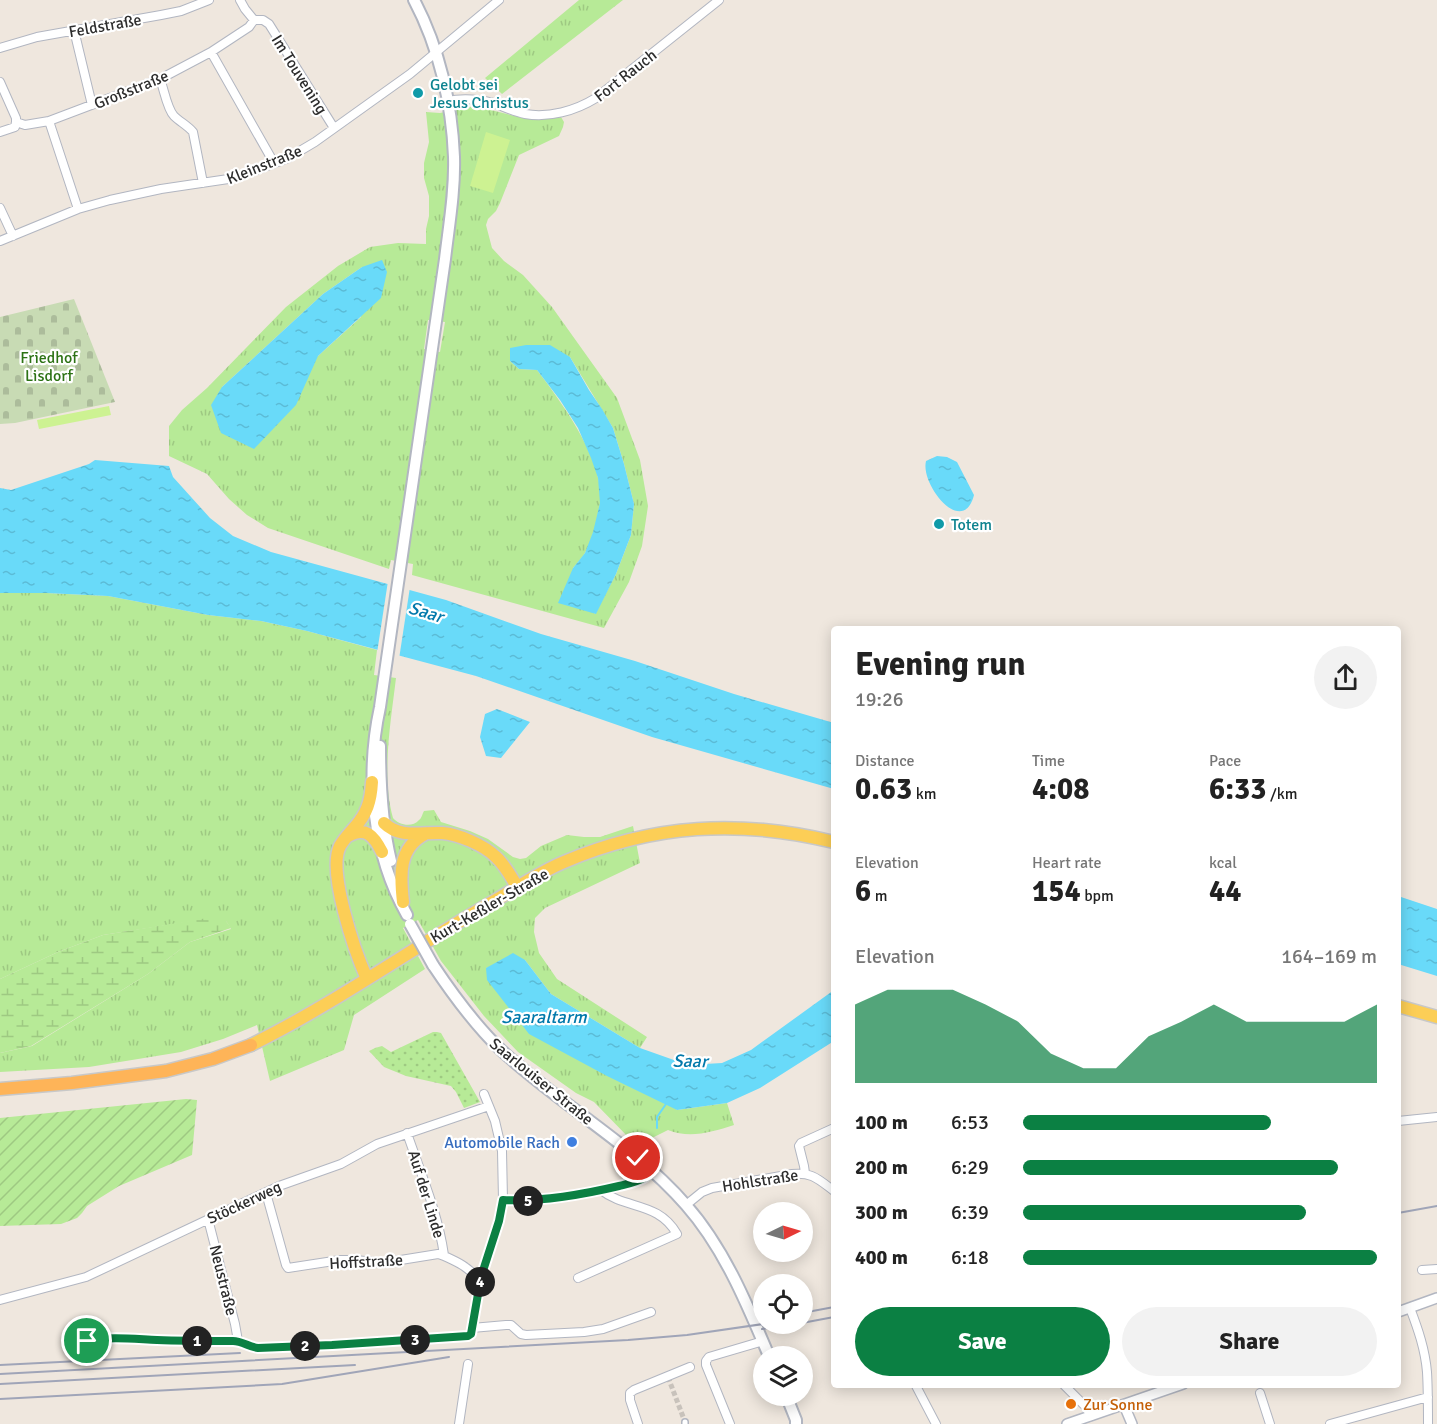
<!DOCTYPE html>
<meta charset="utf-8">
<style>
body{margin:0;font-family:Signika,sans-serif;background:#f2f2f2;color:#222;height:100vh;display:flex;flex-direction:column;font-size:22px;white-space:nowrap}
*{box-sizing:border-box;margin:0}
p{font-size:20px;color:#767676}
.icon{flex:none;width:33px;height:33px;fill:none;stroke:currentColor;stroke-width:2;stroke-linecap:round;stroke-linejoin:round}
.map{position:relative;flex:1;overflow:hidden}
.sheet{position:absolute;left:831px;top:626px;width:570px;height:762px;display:flex;flex-direction:column;background:#fff;border-radius:6px;box-shadow:0 3px 15px #0003}
.sheet>*{flex:none}
.needle{width:39px;rotate:85deg}
.controls{position:absolute;left:753px;top:1202px;display:grid;gap:12px}
.controls a{display:grid;place-items:center;width:60px;height:60px;border-radius:50%;background:#fff;box-shadow:0 3px 15px #0003;font-size:30px}
.pin{position:absolute;display:grid;place-items:center;width:51px;height:51px;color:#fff;margin:-26px;border:3px solid #fff;border-radius:50%;box-shadow:0 2px 6px #0007}
.km{position:absolute;width:30px;height:30px;margin:-15px;border-radius:50%;background:#222;color:#fff;font-size:16px;line-height:30px;text-align:center}
.round{display:grid;place-items:center;flex:none;width:63px;height:63px;border-radius:32px;background:#f2f2f2}
.overview{display:flex;align-items:center;justify-content:space-between;height:102px;padding:0 24px}
h1{font-size:33px;font-weight:700;line-height:45px}
.stats{display:grid;grid-template-columns:repeat(3,1fr);gap:9px;height:102px;padding:6px 24px}
.stats div{display:grid;align-content:center}
.stats b{font-size:30px;font-weight:700}
.stats small{font-size:16px;font-weight:400}
.stats p{font-size:16px}
.chart{height:168px;padding:12px 24px}
.chart p{display:flex;justify-content:space-between}
.chart svg{width:100%;height:108px;margin-top:6px;fill:#0b8043;opacity:.7}
.primary-button{display:flex;gap:12px;margin-top:auto;padding:12px 24px}
.primary-button a{flex:1;height:69px;border-radius:36px;background:#0b8043;color:#fff;font-size:24px;font-weight:700;line-height:69px;text-align:center}
.primary-button a+a{background:#f2f2f2;color:#222}
ul{padding:0 24px;list-style:none;font-size:20px}
li{display:grid;grid-template-columns:96px 72px 1fr;align-items:center;height:45px}
li i{height:15px;border-radius:8px;background:#0b8043}
.map>svg:first-child{display:block}
.grass{fill:url(#grass-tufts);fill-rule:evenodd}
.wetland{fill:url(#wetland-marsh)}
.cemetery{fill:url(#cemetery-stones)}
.park{fill:url(#park-dots)}
.garden{fill:url(#garden-furrows)}
.pitch{fill:#cdf292}
.water{fill:url(#water-ripples)}
.pier{fill:#efe7de}
.lines{fill:none;stroke-linecap:round;stroke-linejoin:round}
.stream{stroke:#69daf9;stroke-width:2}
.pedestrian-tunnel{stroke:#c8c2bb;stroke-width:5;stroke-dasharray:5 2.5;stroke-linecap:butt}
.pedestrian-casing{stroke:#b2b6c1;stroke-width:8}
.minor-casing{stroke:#b2b6c1;stroke-width:10}
.tertiary-casing{stroke:#b2b6c1;stroke-width:12}
.secondary-casing{stroke:#b2b6c1;stroke-width:14}
.primary-casing{stroke:#c8c8c8;stroke-width:15}
.trunk-casing{stroke:#c8c8c8;stroke-width:15}
.pedestrian{stroke:#fff;stroke-width:5}
.minor{stroke:#fff;stroke-width:8}
.tertiary{stroke:#fff;stroke-width:9}
.secondary{stroke:#fff;stroke-width:10}
.primary{stroke:#fcce56;stroke-width:12}
.trunk{stroke:#feb458;stroke-width:12}
.rail{stroke:#a0a5b8;stroke-width:2}
.secondary-bridge-casing{stroke:#b2b6c1;stroke-width:14;stroke-linecap:butt}
.secondary-bridge{stroke:#fff;stroke-width:10}
.route-casing{stroke:#fff;stroke-width:12}
.route{stroke:#0b8043;stroke-width:8}
.culture-dot{fill:#0f9aa8;stroke:#fff;stroke-width:2}
.shop-dot{fill:#3f7fe0;stroke:#fff;stroke-width:2}
.food-dot{fill:#e8710a;stroke:#fff;stroke-width:2}
.labels{text-anchor:middle;stroke-width:4.5;stroke-linejoin:round;paint-order:stroke}
.street-label{font-size:16px;fill:#2d2d2d;stroke:#fff}
.culture-label{font-size:16px;fill:#0d838f;stroke:#fff;text-anchor:start}
.park-label{font-size:16px;fill:#2c7214;stroke:#fff}
.shop-label{font-size:16px;fill:#366cbe;stroke:#fff;text-anchor:end}
.food-label{font-size:16px;fill:#c56008;stroke:#fff;text-anchor:start}
.water-label{font-size:18px;font-style:italic;fill:#0279ab;stroke:#fff}
</style>
<div class="map">
<svg width="1437" height="1424" viewBox="0 0 1437 1424">
<defs>
<pattern id="grass-tufts" width="24" height="20" patternUnits="userSpaceOnUse" patternTransform="scale(1.5)"><rect width="24" height="20" fill="#b7ea97"/><path d="M3 7l-1-3M5 7V3M7 7l1-3M15 17l-1-3M17 17v-4M19 17l1-3" fill="none" stroke="#9ec982"/></pattern>
<pattern id="wetland-marsh" width="20" height="14" patternUnits="userSpaceOnUse" patternTransform="scale(1.5)"><rect width="20" height="14" fill="#b7ea97"/><path d="M1 5h8M5 5V1M11 12h8M15 12V8" fill="none" stroke="#9ec982"/></pattern>
<pattern id="cemetery-stones" width="16" height="16" patternUnits="userSpaceOnUse" patternTransform="scale(1.5)"><rect width="16" height="16" fill="#c8dbb4"/><path d="M2 7V4a2 2 0 0 1 4 0v3zM10 15v-3a2 2 0 0 1 4 0v3z" fill="#acbc9b"/></pattern>
<pattern id="park-dots" width="8" height="8" patternUnits="userSpaceOnUse" patternTransform="scale(1.5)"><rect width="8" height="8" fill="#b7ea97"/><path d="M2 2h.1M6 6h.1" fill="none" stroke="#9ec982" stroke-width="1.8" stroke-linecap="round"/></pattern>
<pattern id="garden-furrows" width="10" height="10" patternUnits="userSpaceOnUse" patternTransform="scale(1.5)"><rect width="10" height="10" fill="#b7ea97"/><path d="M-1 1l2-2M0 10L10 0M9 11l2-2" fill="none" stroke="#9ec982"/></pattern>
<pattern id="water-ripples" width="26" height="14" patternUnits="userSpaceOnUse" patternTransform="scale(1.5)"><rect width="26" height="14" fill="#69daf9"/><path d="M2 4q2-2 4 0t4 0M15 11q2-2 4 0t4 0" fill="none" stroke="#5bbbd6"/></pattern>
</defs>
<rect width="100%" height="100%" fill="#efe7de"/>
<!-- grass -->
<path class="grass" d="M 579,0 L 623,0 L 502,94 L 485,78 Z
M 475,106 L 523,118 L 548,119 L 561,117 L 564,122 L 563,127 L 559,136 L 519,155 L 500,203 L 496,211 L 488,219 L 486,225 L 492,248 L 504,261 L 523,275 L 552,307 L 617,398 L 640,460 L 648,506 L 642,546 L 629,582 L 604,628 L 412,575 L 413,564 L 391,560 L 389,569 L 268,528 L 247,515 L 229,499 L 207,474 L 169,456 L 169,426 L 182,410 L 207,388 L 286,307 L 338,266 L 370,247 L 398,243 L 426,244 L 426,229 L 429,216 L 429,196 L 424,178 L 424,163 L 429,142 L 426,112 L 440,113 ZM 362,267 L 361,317 L 318,356 L 222,387 L 323,294 ZM 428,320 L 445,322 L 440,352 L 424,349 ZM 570,357 L 613,428 L 624,464 L 634,504 L 631,535 L 616,574 L 595,614 L 573,568 C 577,563 582,558 585,553 C 590,544 593,533 596,523 C 597,517 599,511 600,505 C 606,462 562,403 537,370 L 519,369 L 510,361 Z
M 0,593 L 46,593 L 108,596 L 208,615 L 261,621 L 307,631 L 377,650 L 374,675 L 396,678 C 391,721 381,775 393,818 C 399,825 412,828 419,820 C 422,818 422,814 424,811 L 434,810 L 441,822 L 470,831 L 488,839 L 513,857 L 520,859 L 526,858 L 541,846 L 567,835 L 584,837 L 600,837 L 633,826 L 640,863 L 545,908 L 535,918 L 534,932 L 539,953 L 557,979 L 647,1037 L 640,1048 L 551,994 L 525,960 L 486,968 L 677,1110 L 727,1103 L 734,1125 C 712,1132 690,1139 668,1130 L 638,1145 L 632,1141 L 594,1102 L 576,1093 L 518,1052 L 484,1016 L 441,961 L 418,920 L 403,928 L 425,969 L 354,1015 L 344,1050 L 270,1081 L 257,1025 L 223,1039 L 181,1052 L 89,1067 L 0,1072 L 0,1053 L 32,1046 L 148,974 L 190,942 L 231,929 L 226,921 L 226,916 L 103,935 L 58,952 L 0,979 Z"/>
<!-- wetland -->
<path class="wetland" d="M 226,915 L 226,921 L 231,928 L 190,942 L 148,974 L 31,1046 L 0,1053 L 0,979 L 58,952 L 103,935 Z"/>
<!-- cemetery -->
<path class="cemetery" d="M 74,299 L 115,402 L 15,423 L 0,424 L 0,317 Z"/>
<!-- park -->
<path class="park" d="M 433,1032 L 437,1032 L 441,1033 L 480,1102 L 464,1108 L 456,1092 L 451,1086 L 406,1076 L 384,1067 L 369,1051 L 375,1048 L 382,1046 L 391,1052 Z"/>
<!-- garden -->
<path class="garden" d="M 186,1099 L 197,1100 L 192,1155 L 119,1186 L 87,1206 L 82,1213 L 77,1218 L 61,1224 L 0,1226 L 0,1118 Z"/>
<!-- pitch -->
<path class="pitch" d="M 486,132 L 510,140 L 493,193 L 470,186 Z
M 109,406 L 111,415 L 39,429 L 37,420 Z"/>
<!-- water -->
<path class="water" d="M 382,260 L 387,272 L 381,298 L 318,356 L 296,405 L 254,449 L 221,433 L 211,405 L 222,387 L 323,294 L 362,267 Z
M 526,345 L 550,345 L 570,357 L 589,390 L 602,409 L 613,428 L 624,464 L 634,504 L 631,535 L 616,574 L 596,614 L 558,603 L 573,568 L 585,553 L 593,532 L 600,503 L 598,478 L 591,458 L 578,428 L 560,400 L 537,370 L 519,369 L 510,361 L 510,348 Z
M 937,456 L 947,457 L 957,462 L 974,495 C 963,538 920,485 926,461 Z
M 95,460 L 169,466 L 173,477 L 210,518 L 233,536 L 271,552 L 446,600 L 541,634 L 635,661 L 734,694 L 834,723 L 834,789 L 652,737 L 476,676 L 307,631 L 261,621 L 208,615 L 108,596 L 46,593 L 0,593 L 0,488 L 11,490 L 89,464 Z
M 497,709 L 530,722 L 501,758 L 486,756 L 480,737 L 485,714 Z
M 1398,896 L 1437,909 L 1437,976 L 1398,964 Z
M 513,953 L 525,960 L 551,994 L 640,1048 L 688,1065 L 722,1063 L 751,1050 L 834,990 L 834,1041 L 760,1088 L 727,1103 L 677,1110 L 607,1076 L 529,1034 L 487,980 L 486,968 Z"/>
<!-- pier -->
<path class="pier" d="M 388,581 L 410,587 L 399,659 L 377,653 Z"/>
<g class="lines">
<!-- stream -->
<path class="stream" d="M 657,1128 L 657,1117 L 666,1104"/>
<!-- pedestrian-tunnel -->
<path class="pedestrian-tunnel" d="M 668,1377 L 685,1422"/>
<!-- pedestrian casing -->
<g class="pedestrian-casing">
<path id="pedestrian" d="M 685,1422 L 685,1424"/>
</g>
<!-- minor casing -->
<g class="minor-casing">
<path id="minor" d="M 240,0 L 245,9 L 254,20 L 263,20 L 269,24 L 334,128
M 74,30 L 92,105
M 0,48 L 37,37 L 161,15 L 181,11 L 209,0
M 211,52 L 274,163
M 160,79 C 164,89 167,109 174,116 C 180,122 187,125 193,132 L 203,183
M 0,82 L 16,118 L 16,122
M 447,101 C 463,98 478,99 494,103 C 504,107 514,112 525,114 C 549,118 575,111 596,98 L 719,0
M 49,121 L 78,209
M 16,122 L 25,125 L 49,121 L 160,79 L 211,52 L 249,27 L 254,20
M 0,132 L 15,127 L 16,122
M 0,208 L 13,236
M 0,241 L 78,209 L 110,200 L 161,189 L 235,178 L 288,158 L 315,142 L 410,74 L 499,0
M 1398,1121 L 1437,1117
M 407,1133 C 421,1174 438,1213 444,1255
M 805,1173 L 804,1166 L 799,1146 L 801,1143 L 834,1128
M 266,1193 L 286,1265 L 288,1268 L 340,1260 L 356,1260 L 382,1263 L 438,1254 C 443,1255 460,1263 465,1267 C 471,1271 473,1275 481,1277
M 503,1200 C 541,1202 578,1195 614,1187 C 624,1185 636,1183 645,1177 C 648,1175 649,1173 652,1171
M 686,1205 L 702,1192 L 712,1188 L 792,1174 C 812,1172 818,1179 834,1191
M 208,1219 L 235,1324 L 238,1341
M 1422,1270 L 1437,1269
M 578,1278 L 677,1234 C 658,1201 626,1210 601,1190
M 0,1300 L 86,1277 L 279,1186 L 341,1164 L 377,1144 L 489,1106
M 1410,1308 C 1418,1329 1425,1349 1427,1372 C 1428,1389 1428,1407 1428,1424
M 472,1328 L 506,1325 L 511,1325 L 521,1334 L 526,1335 L 584,1332 L 603,1329 L 651,1312
M 87,1341 C 109,1336 134,1339 157,1340 C 182,1341 207,1341 233,1341 C 242,1341 249,1347 258,1348 L 332,1345 L 468,1336 L 471,1334 L 481,1277 L 499,1221 L 503,1200 L 502,1151 L 495,1121 L 484,1094
M 915,1384 L 936,1424
M 1063,1384 L 1085,1406 L 1091,1416
M 1260,1393 L 1270,1424
M 459,1424 L 468,1364
M 638,1424 L 630,1400 L 630,1393 L 634,1390 L 690,1367
M 730,1424 L 706,1365 L 706,1361 L 709,1357 L 763,1341
M 1330,1424 L 1428,1397"/>
</g>
<!-- tertiary casing -->
<g class="tertiary-casing">
<path id="tertiary" d="M 1398,1312 L 1437,1298
M 1124,1405 L 1132,1424
M 1067,1424 L 1183,1384"/>
</g>
<!-- secondary casing -->
<g class="secondary-casing">
<path id="secondary" d="M 380,746 C 380,784 382,824 391,861
M 407,915 C 372,853 365,776 380,707 L 445,259 C 449,225 455,191 454,157 C 452,104 439,47 414,0
M 433,965 C 453,995 475,1025 501,1050 C 560,1105 633,1144 686,1205 C 724,1248 747,1304 769,1356
M 786,1395 L 796,1420 L 796,1424"/>
</g>
<!-- primary casing -->
<g class="primary-casing">
<path id="primary" d="M 384,823 C 400,839 422,832 442,833 C 458,834 484,845 496,857 C 505,865 511,877 518,888
M 348,836 C 366,826 374,836 382,852
M 403,902 C 400,876 398,848 425,834
M 367,979 C 355,952 327,871 340,846 C 344,839 349,834 354,828 C 367,814 371,801 372,782
M 1398,1006 L 1437,1017
M 251,1045 C 336,1003 414,947 496,900 C 518,887 540,872 564,862 C 653,824 740,819 834,842"/>
</g>
<!-- trunk casing -->
<g class="trunk-casing">
<path id="trunk" d="M 0,1089 L 72,1083 L 166,1071 L 213,1059 L 251,1045"/>
</g>
<!-- pedestrian -->
<use href="#pedestrian" class="pedestrian"/>
<!-- minor -->
<use href="#minor" class="minor"/>
<!-- tertiary -->
<use href="#tertiary" class="tertiary"/>
<!-- secondary -->
<use href="#secondary" class="secondary"/>
<!-- primary -->
<use href="#primary" class="primary"/>
<!-- trunk -->
<use href="#trunk" class="trunk"/>
<!-- rail -->
<path class="rail" d="M 1398,1213 L 1437,1206
M 802,1313 L 834,1307
M 802,1323 L 834,1317
M 762,1329 L 801,1323
M 0,1365 L 240,1353
M 0,1374 L 628,1340 L 687,1335 L 770,1323
M 0,1384 L 355,1365
M 0,1399 L 282,1384 L 449,1357"/>
<!-- secondary-bridge casing -->
<g class="secondary-bridge-casing">
<path id="secondary-bridge" d="M 410,924 L 433,965"/>
</g>
<!-- secondary-bridge -->
<use href="#secondary-bridge" class="secondary-bridge"/>
</g>
<g class="lines">
<!-- route casing -->
<g class="route-casing">
<path id="route" d="M 87,1341 C 109,1336 134,1339 157,1340 C 182,1341 208,1341 233,1341 C 242,1341 249,1347 258,1348 L 332,1345 L 468,1336 L 471,1334 L 481,1277 L 499,1221 L 503,1200 C 542,1202 581,1195 619,1186 C 627,1184 638,1182 645,1177 C 648,1175 650,1173 652,1171 L 638,1158"/>
</g>
<!-- route -->
<use href="#route" class="route"/>
</g>
<!-- markers -->
<g class="culture-dot">
<circle cx="418" cy="93" r="6"/>
<circle cx="939" cy="524" r="6"/>
</g>
<circle class="shop-dot" cx="572" cy="1142" r="6"/>
<circle class="food-dot" cx="1071" cy="1404" r="6"/>
<g class="labels">
<!-- street labels -->
<g class="street-label">
<text transform="translate(105 25) rotate(-10)" y="6">Feldstraße</text>
<text transform="translate(300 74) rotate(58)" y="6">Im Touvening</text>
<text transform="translate(625 75) rotate(-38)" y="6">Fort Rauch</text>
<text transform="translate(131 89) rotate(-22)" y="6">Großstraße</text>
<text transform="translate(264 164) rotate(-22)" y="6">Kleinstraße</text>
<text transform="translate(489 905) rotate(-30)" y="6">Kurt-Keßler-Straße</text>
<text transform="translate(542 1081) rotate(39)" y="6">Saarlouiser Straße</text>
<text transform="translate(760 1180) rotate(-9)" y="6">Hohlstraße</text>
<text transform="translate(427 1194) rotate(73)" y="6">Auf der Linde</text>
<text transform="translate(244 1202) rotate(-25)" y="6">Stöckerweg</text>
<text transform="translate(366 1261) rotate(-3)" y="6">Hoffstraße</text>
<text transform="translate(224 1280) rotate(76)" y="6">Neustraße</text>
</g>
<!-- culture labels -->
<g class="culture-label">
<text x="430" y="90">Gelobt sei<tspan x="430" dy="18">Jesus Christus</tspan></text>
<text x="951" y="530">Totem</text>
</g>
<!-- park labels -->
<g class="park-label">
<text x="49" y="363">Friedhof<tspan x="49" dy="18">Lisdorf</tspan></text>
</g>
<!-- shop labels -->
<g class="shop-label">
<text x="560" y="1148">Automobile Rach</text>
</g>
<!-- food labels -->
<g class="food-label">
<text x="1083" y="1410">Zur Sonne</text>
</g>
<!-- water labels -->
<g class="water-label">
<text transform="translate(426 612) rotate(17)" y="6">Saar</text>
<text x="544" y="1023">Saaraltarm</text>
<text transform="translate(690 1061) rotate(1)" y="6">Saar</text>
</g>
</g>
</svg>
<div class="controls">
<a><svg class="needle" viewBox="-14 -14 28 28"><path d="M0-13l5 13h-10z" fill="#e53935"/><path d="M0 13l5-13h-10z" fill="#767676"/></svg></a>
<a><svg class="icon" aria-label="locate" viewBox="0 0 24 24"><circle cx="12" cy="12" r="6"/><path d="M12 2v4M12 18v4M2 12h4M18 12h4"/></svg></a>
<a><svg class="icon" aria-label="layers" viewBox="0 0 24 24"><path d="M12 4l9 5-9 5-9-5zM3 14l9 5 9-5"/></svg></a>
</div>
<div class="pin" style="left:87px;top:1341px;background:#1e9e55"><svg class="icon" aria-label="arrive" viewBox="0 0 24 24"><path d="M6 21V4h12l-3 4 3 4H6"/></svg></div>
<div class="pin" style="left:638px;top:1158px;background:#d93025"><svg class="icon" aria-label="check" viewBox="0 0 24 24"><path d="M5 12l5 5 9-10"/></svg></div>
<b class="km" style="left:197px;top:1341px">1</b>
<b class="km" style="left:305px;top:1346px">2</b>
<b class="km" style="left:415px;top:1340px">3</b>
<b class="km" style="left:480px;top:1282px">4</b>
<b class="km" style="left:528px;top:1201px">5</b>
<section class="sheet">
<div class="overview"><div><h1>Evening run</h1><p>19:26</p></div><a class="round"><svg class="icon" aria-label="share" viewBox="0 0 24 24"><path d="M12 15V3M7 8l5-5 5 5M5 13v7h14v-7"/></svg></a></div>
<div class="stats">
<div><p>Distance</p><b>0.63<small> km</small></b></div>
<div><p>Time</p><b>4:08</b></div>
<div><p>Pace</p><b>6:33<small> /km</small></b></div>
</div>
<div class="stats">
<div><p>Elevation</p><b>6<small> m</small></b></div>
<div><p>Heart rate</p><b>154<small> bpm</small></b></div>
<div><p>kcal</p><b>44</b></div>
</div>
<div class="chart"><p><span>Elevation</span>164–169 m</p>
<svg viewBox="0 0 160 44" preserveAspectRatio="none"><path d="M0 44V12L10 6L20 6L30 6L40 12L50 19L60 32L70 38L80 38L90 25L100 19L110 12L120 19L130 19L140 19L150 19L160 12V44z"/></svg>
</div>
<ul>
<li><b>100 m</b>6:53<i style="width:70%"></i></li>
<li><b>200 m</b>6:29<i style="width:89%"></i></li>
<li><b>300 m</b>6:39<i style="width:80%"></i></li>
<li><b>400 m</b>6:18<i style="width:100%"></i></li>
</ul>
<div class="primary-button"><a>Save</a><a>Share</a></div>
</section>
</div>
